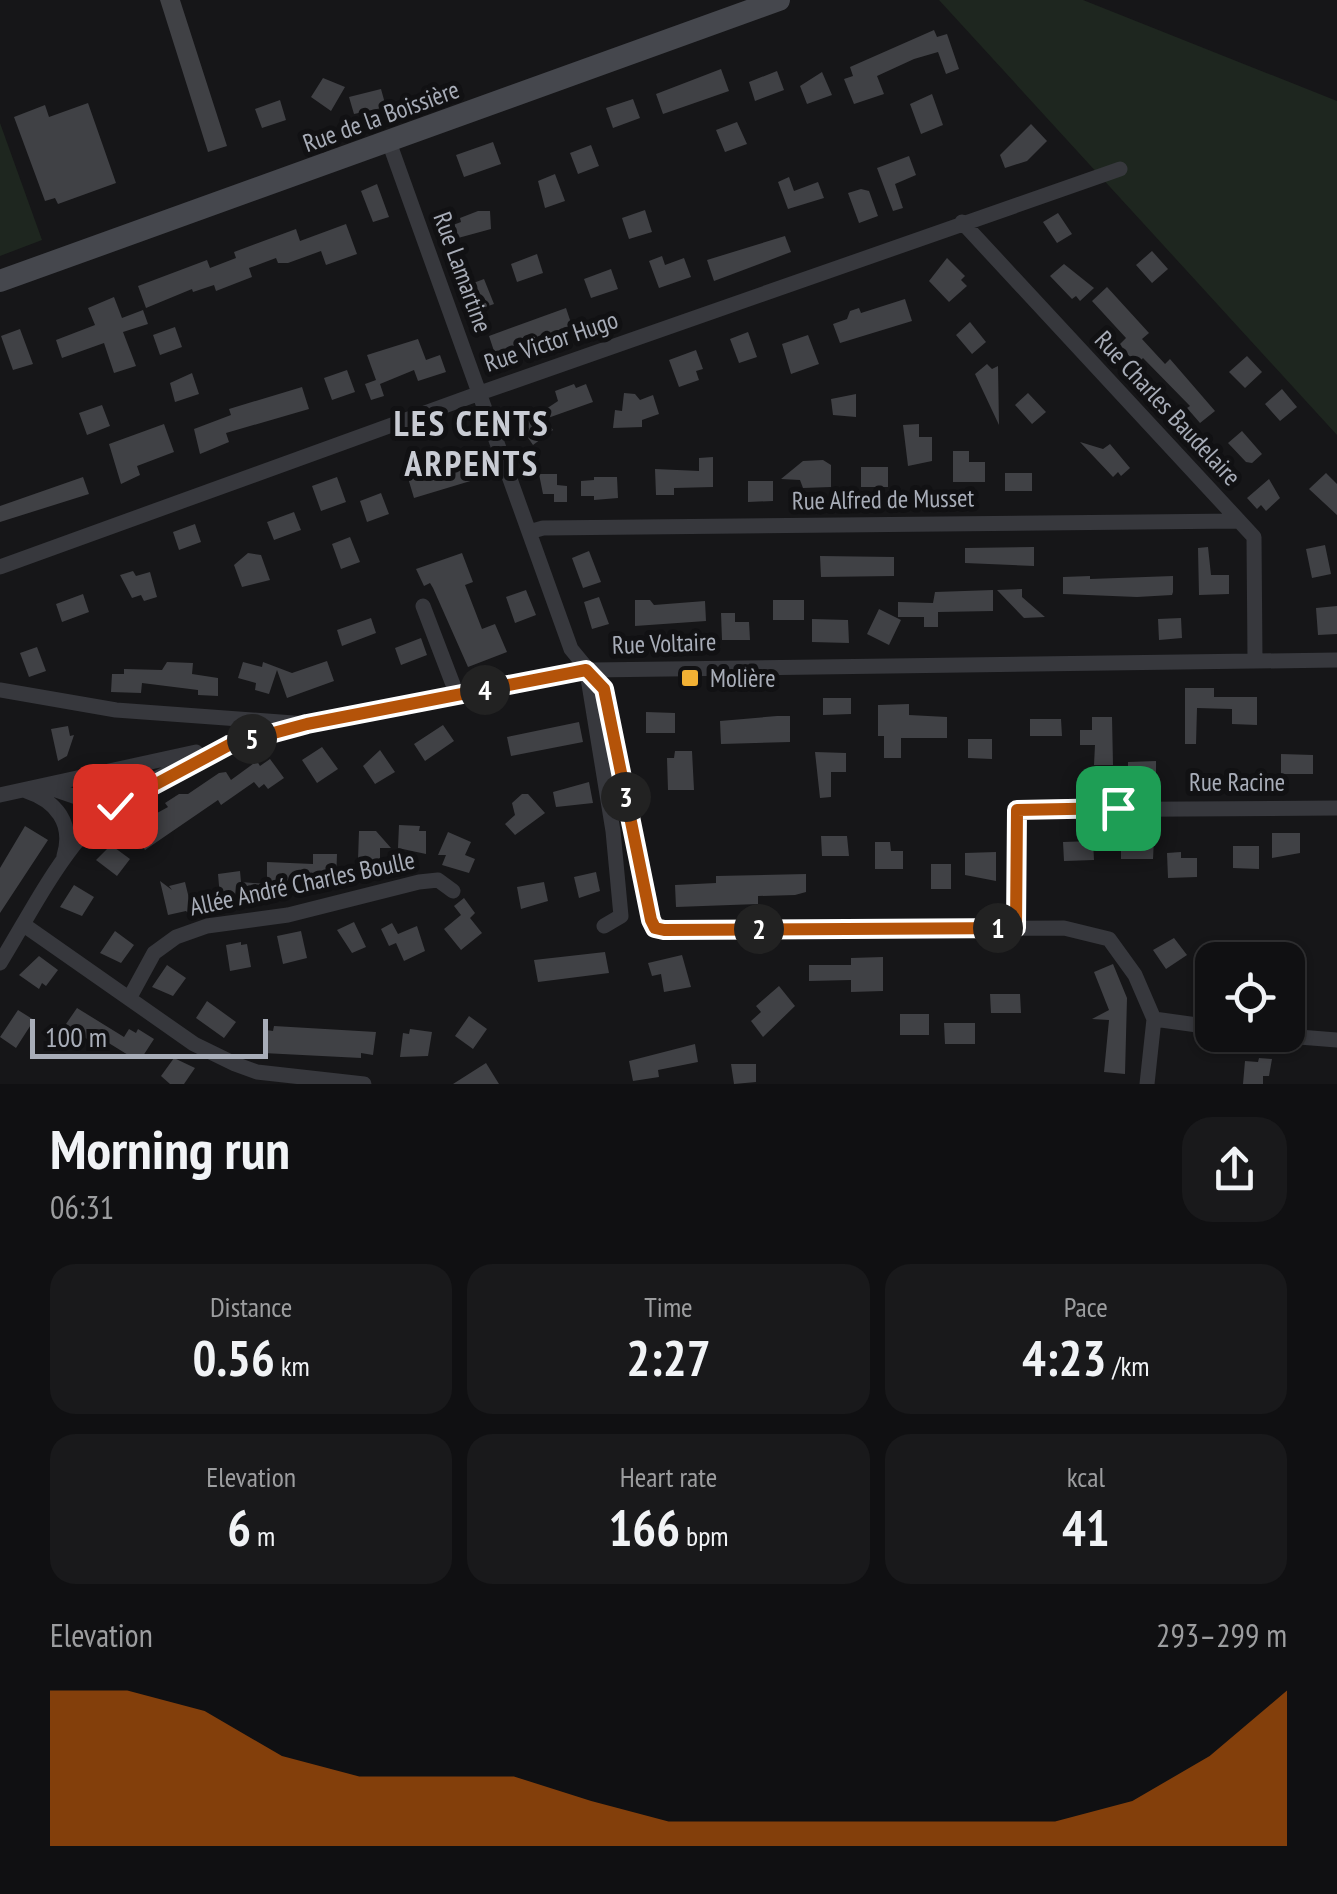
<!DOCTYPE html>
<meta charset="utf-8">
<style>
body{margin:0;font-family:"PT Sans Narrow",sans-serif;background:#19191b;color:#f1f3f6;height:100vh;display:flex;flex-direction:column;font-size:38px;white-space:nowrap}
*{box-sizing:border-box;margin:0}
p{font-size:32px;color:#9c9d9f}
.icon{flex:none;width:55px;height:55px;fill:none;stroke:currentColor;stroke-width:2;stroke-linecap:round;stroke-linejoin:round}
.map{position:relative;height:1084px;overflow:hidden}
.panel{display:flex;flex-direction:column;background:#101012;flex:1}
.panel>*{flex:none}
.buttons{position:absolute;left:1195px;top:942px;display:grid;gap:20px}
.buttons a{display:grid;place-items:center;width:110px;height:110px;border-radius:20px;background:#101012;box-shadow:0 2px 8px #0004,0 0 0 2px #303032;font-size:50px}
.scale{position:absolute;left:30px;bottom:25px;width:238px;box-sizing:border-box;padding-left:10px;border:5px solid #a8adb8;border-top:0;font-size:28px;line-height:35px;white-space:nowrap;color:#a8adb8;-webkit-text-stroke:8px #111113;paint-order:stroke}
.pin{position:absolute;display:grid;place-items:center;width:85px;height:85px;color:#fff;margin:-42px;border-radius:20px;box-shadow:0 5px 15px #0006}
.km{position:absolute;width:50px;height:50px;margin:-25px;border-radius:50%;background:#222;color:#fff;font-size:28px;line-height:50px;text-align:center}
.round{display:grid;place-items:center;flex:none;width:105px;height:105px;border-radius:30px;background:#19191b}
.overview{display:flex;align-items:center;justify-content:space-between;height:170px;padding:0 50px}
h1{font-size:55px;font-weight:800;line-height:75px}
.stats{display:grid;grid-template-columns:repeat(3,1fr);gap:15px;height:170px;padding:10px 50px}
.stats div{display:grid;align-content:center;border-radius:25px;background:#19191b;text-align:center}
.stats b{font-size:50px;font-weight:800}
.stats small{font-size:28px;font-weight:400}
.stats p{font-size:28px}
.chart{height:280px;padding:20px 50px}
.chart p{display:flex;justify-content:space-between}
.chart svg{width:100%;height:180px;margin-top:10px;fill:#b45309;opacity:.7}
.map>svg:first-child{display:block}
.green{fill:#1e261f}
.building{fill:#404145}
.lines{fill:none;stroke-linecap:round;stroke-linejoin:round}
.minor{stroke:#37383d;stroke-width:15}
.secondary{stroke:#45474d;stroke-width:22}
.route-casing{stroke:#fff;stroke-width:20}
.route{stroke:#b45309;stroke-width:12}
.poi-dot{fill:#f2b134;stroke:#111113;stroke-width:4}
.labels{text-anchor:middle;stroke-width:10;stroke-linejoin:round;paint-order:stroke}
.street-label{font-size:25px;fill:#a8adb8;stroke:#111113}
.poi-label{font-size:25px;fill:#a8adb8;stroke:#111113;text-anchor:start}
.district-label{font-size:35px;font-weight:bold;letter-spacing:2.5px;fill:#c9ccd4;stroke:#111113}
</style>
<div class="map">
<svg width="1337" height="1084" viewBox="0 0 1337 1084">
<rect width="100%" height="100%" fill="#161618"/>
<!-- green -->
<path class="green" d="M 939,0 L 1083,0 L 1337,101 L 1337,435 Z
M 0,123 L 42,240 L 0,256 Z"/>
<!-- building -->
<path class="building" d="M 160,0 L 180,0 L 227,146 L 208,152 Z
M 934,30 L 937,37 L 947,34 L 959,69 L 946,74 L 938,52 L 914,59 L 877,76 L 884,94 L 854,104 L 844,79 L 853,76 L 850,67 Z
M 721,69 L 729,91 L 663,114 L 656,94 Z
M 777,71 L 784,90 L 755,101 L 749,82 Z
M 822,72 L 832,95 L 807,104 L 800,86 Z
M 323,78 L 345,87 L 331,111 L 311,97 Z
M 381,89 L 386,107 L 354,114 L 349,97 Z
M 932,94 L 943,125 L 921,134 L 910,104 Z
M 633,99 L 640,118 L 613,128 L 606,108 Z
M 280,100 L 286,120 L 262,128 L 255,109 Z
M 88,103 L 116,183 L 58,204 L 55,198 L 45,201 L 14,117 L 45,105 L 49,117 Z
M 737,122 L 747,144 L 725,152 L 716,130 Z
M 1031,124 L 1047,141 L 1027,161 L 1005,168 L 1000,155 Z
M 493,142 L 501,164 L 464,177 L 456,155 Z
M 591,145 L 599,166 L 578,174 L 570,153 Z
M 909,156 L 916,175 L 895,184 L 903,208 L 893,211 L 877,168 Z
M 555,174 L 565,201 L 545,208 L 538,181 Z
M 789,177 L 794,191 L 818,182 L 824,198 L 788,209 L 778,182 Z
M 377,184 L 389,217 L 373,222 L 361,191 Z
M 861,189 L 869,191 L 878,216 L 859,223 L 848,193 Z
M 645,210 L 652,232 L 629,239 L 622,218 Z
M 478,211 L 490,211 L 491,229 L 458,238 L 453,225 L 461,222 L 460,218 Z
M 1058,213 L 1072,234 L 1057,243 L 1043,222 Z
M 346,224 L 357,254 L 326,265 L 321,251 L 288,263 L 278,263 L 276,258 L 249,268 L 252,277 L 216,291 L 214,285 L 193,292 L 192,289 L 146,308 L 138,286 L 207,260 L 210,268 L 236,258 L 234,252 L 296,229 L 300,241 Z
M 785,236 L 791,252 L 714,281 L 707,260 Z
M 1152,251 L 1168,269 L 1152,283 L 1136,265 Z
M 537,254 L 543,273 L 517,282 L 511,264 Z
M 662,256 L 665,265 L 684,258 L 691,277 L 659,288 L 649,261 Z
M 947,258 L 965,276 L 961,280 L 967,286 L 949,302 L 929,281 Z
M 1064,264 L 1094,288 L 1080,301 L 1076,296 L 1072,299 L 1050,276 Z
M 611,269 L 618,289 L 591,298 L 584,279 Z
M 484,279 L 494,304 L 474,311 L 468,285 Z
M 1107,287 L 1149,333 L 1142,339 L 1165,364 L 1170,359 L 1215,411 L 1200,423 L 1187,408 L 1190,406 L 1143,358 L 1137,364 L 1119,345 L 1126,338 L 1092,301 Z
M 114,297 L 122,318 L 143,310 L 148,324 L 123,332 L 136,366 L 114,373 L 104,343 L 62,358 L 56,340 L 95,325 L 88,308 Z
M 905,299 L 912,321 L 840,343 L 833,324 L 847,319 L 850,311 L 859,308 L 861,313 Z
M 566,308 L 573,329 L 496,357 L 489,336 Z
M 970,322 L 986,342 L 972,354 L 956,335 Z
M 175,327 L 182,347 L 160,355 L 153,335 Z
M 20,329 L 33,364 L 13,370 L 1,336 Z
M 748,332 L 757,357 L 739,363 L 730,339 Z
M 808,335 L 819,364 L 791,374 L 782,344 Z
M 418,339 L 426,360 L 440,355 L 446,372 L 418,381 L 414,370 L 380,384 L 384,396 L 371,400 L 365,384 L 376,380 L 367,355 Z
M 696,350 L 703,369 L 696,371 L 699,380 L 679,387 L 669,360 Z
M 1247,356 L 1262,372 L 1245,388 L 1229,372 Z
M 987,364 L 992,369 L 998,366 L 999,425 L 975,374 Z
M 347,370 L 355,392 L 332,400 L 324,378 Z
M 192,373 L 199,394 L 175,402 L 170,383 Z
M 574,384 L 576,388 L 586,384 L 593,402 L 545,419 L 553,430 L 533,445 L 524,432 L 529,429 L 525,423 L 558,401 L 555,391 Z
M 302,387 L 309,409 L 226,433 L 229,442 L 200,454 L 194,429 L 231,415 L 229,409 Z
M 1282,389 L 1297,407 L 1280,421 L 1265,404 Z
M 624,393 L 635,394 L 640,400 L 653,395 L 659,414 L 642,420 L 642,427 L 613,428 L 615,410 L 622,411 Z
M 1028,393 L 1046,412 L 1032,424 L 1015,405 Z
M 856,394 L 856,417 L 833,415 L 831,399 Z
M 102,405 L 110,426 L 87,435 L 79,413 Z
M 164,424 L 174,452 L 137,466 L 140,475 L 121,484 L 109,444 Z
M 919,424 L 919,437 L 932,437 L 932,461 L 908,466 L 903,425 Z
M 1242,431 L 1262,454 L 1252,463 L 1246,462 L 1228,443 Z
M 1080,442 L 1103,449 L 1110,444 L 1130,468 L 1121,476 L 1118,472 L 1113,477 Z
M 953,451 L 969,451 L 969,462 L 985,462 L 985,482 L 953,482 Z
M 454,457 L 464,463 L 480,457 L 487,476 L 414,498 L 408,478 L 446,467 Z
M 713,457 L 713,487 L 674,488 L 674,495 L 656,495 L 655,469 L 699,471 L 699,458 Z
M 823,460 L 831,465 L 831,487 L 803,488 L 800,480 L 781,479 L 803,461 Z
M 861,467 L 888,467 L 888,487 L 861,487 Z
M 1005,473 L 1032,473 L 1032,491 L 1005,491 Z
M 1326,473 L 1337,484 L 1337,515 L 1309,489 Z
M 539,474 L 557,474 L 557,485 L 567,486 L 567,502 L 554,502 L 554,494 L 543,494 Z
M 83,477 L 89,494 L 0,522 L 0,506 Z
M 337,477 L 346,502 L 321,511 L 312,486 Z
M 594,477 L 617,477 L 618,498 L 594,500 L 594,496 L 581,496 L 581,481 L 594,480 Z
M 1269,479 L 1280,498 L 1266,511 L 1261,505 L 1257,509 L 1247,498 Z
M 748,481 L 773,481 L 773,501 L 748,502 Z
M 381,493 L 389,514 L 367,522 L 360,501 Z
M 294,512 L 301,530 L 274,540 L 267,522 Z
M 195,524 L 201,542 L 179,550 L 173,532 Z
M 350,537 L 360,562 L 341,569 L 332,544 Z
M 1325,545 L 1331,574 L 1312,578 L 1306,549 Z
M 1034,547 L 1034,566 L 965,563 L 965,548 Z
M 1208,547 L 1211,575 L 1229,575 L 1229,594 L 1199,595 L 1198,548 Z
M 589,551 L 601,582 L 583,588 L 572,558 Z
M 248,553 L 261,555 L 270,580 L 242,587 L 234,565 Z
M 462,553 L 473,582 L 465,585 L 482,629 L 495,624 L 507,652 L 468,667 L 433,588 L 430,583 L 424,586 L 416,569 Z
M 820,556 L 894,557 L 894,576 L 821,577 Z
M 133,571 L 136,576 L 150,572 L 157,597 L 144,601 L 141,595 L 132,598 L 120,575 Z
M 1090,576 L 1090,579 L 1173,576 L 1173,592 L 1172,595 L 1137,597 L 1063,594 L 1063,577 Z
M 1022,589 L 1022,597 L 1045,617 L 1024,618 L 997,590 Z
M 526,590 L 536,615 L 515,623 L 506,597 Z
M 993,590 L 993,611 L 938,612 L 938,627 L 924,627 L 924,617 L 898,617 L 898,602 L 933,603 L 935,592 Z
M 83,594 L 89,612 L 62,622 L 56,604 Z
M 599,597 L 609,624 L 592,629 L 584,602 Z
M 635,600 L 650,600 L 654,605 L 705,601 L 706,621 L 635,626 Z
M 773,600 L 804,600 L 804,620 L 773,620 Z
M 1337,606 L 1337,634 L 1318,635 L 1316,608 Z
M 879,609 L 901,620 L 889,645 L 867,634 Z
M 721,613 L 735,613 L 735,622 L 749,622 L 750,640 L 722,640 Z
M 371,618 L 376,633 L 342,646 L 337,630 Z
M 1181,618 L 1182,638 L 1159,640 L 1158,619 Z
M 812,619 L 848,620 L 849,643 L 812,642 Z
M 421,638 L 427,655 L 401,665 L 395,648 Z
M 37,647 L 46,671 L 29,677 L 20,653 Z
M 327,661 L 334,681 L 287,698 L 277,670 L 269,694 L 255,690 L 256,683 L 238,678 L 243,662 L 262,667 L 263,662 L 292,673 Z
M 167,662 L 193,663 L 192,674 L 218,678 L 218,696 L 198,695 L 198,690 L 142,683 L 141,693 L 111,692 L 112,674 L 124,674 L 124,669 L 162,670 Z
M 1185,688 L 1214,688 L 1214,697 L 1257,697 L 1257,725 L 1232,724 L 1232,709 L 1197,708 L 1196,744 L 1185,744 Z
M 823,698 L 851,698 L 851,714 L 823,715 Z
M 909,704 L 909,715 L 947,717 L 947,738 L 901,738 L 901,758 L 884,758 L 884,736 L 878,736 L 878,705 Z
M 646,712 L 675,713 L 675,733 L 646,733 Z
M 777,716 L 790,716 L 790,742 L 721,744 L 720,721 Z
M 1092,717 L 1112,717 L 1113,765 L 1094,765 L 1095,745 L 1080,745 L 1080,730 L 1092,730 Z
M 1030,719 L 1061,719 L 1062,736 L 1030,736 Z
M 579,722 L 583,742 L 511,756 L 507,737 Z
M 443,725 L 454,741 L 425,761 L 414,744 Z
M 68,726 L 70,736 L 74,735 L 67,756 L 58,761 L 51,729 Z
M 968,739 L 992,739 L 992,759 L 968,758 Z
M 322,747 L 338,769 L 317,783 L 302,760 Z
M 380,750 L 395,772 L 375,784 L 363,766 Z
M 675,751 L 692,751 L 694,790 L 668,790 L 667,758 L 674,758 Z
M 815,752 L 846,753 L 846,772 L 831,772 L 831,797 L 820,798 Z
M 1281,754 L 1313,755 L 1313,774 L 1281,774 Z
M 270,759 L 284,778 L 268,789 L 264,784 L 259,788 L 254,782 L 221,805 L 218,800 L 145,850 L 130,828 L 168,807 L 165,803 L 179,794 L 188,794 L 219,773 L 226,772 L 231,780 L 257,761 L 260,766 Z
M 1156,761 L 1156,780 L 1128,781 L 1128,762 Z
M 589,782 L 593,803 L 556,807 L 553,792 Z
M 522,794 L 528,794 L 545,813 L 515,835 L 505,824 L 515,815 L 512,803 Z
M 1121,821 L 1132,821 L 1133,839 L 1154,839 L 1153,859 L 1121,859 Z
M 399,825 L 420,826 L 419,831 L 426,831 L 426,854 L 398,848 Z
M 25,826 L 48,840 L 0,913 L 0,868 Z
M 359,831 L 376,831 L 391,848 L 380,848 L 380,863 L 358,860 Z
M 448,832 L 471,842 L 465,855 L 475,859 L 469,873 L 442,865 L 446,855 L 438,855 Z
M 1272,833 L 1300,833 L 1300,853 L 1272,858 Z
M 821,836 L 847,836 L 849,856 L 822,856 Z
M 1093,841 L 1094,860 L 1064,861 L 1063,842 Z
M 875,842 L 890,842 L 891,851 L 903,851 L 903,869 L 875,869 Z
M 111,845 L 130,859 L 117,876 L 96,860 Z
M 1233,846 L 1259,846 L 1259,869 L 1233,868 Z
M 996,852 L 996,881 L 965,875 L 965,853 Z
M 1181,852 L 1181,858 L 1197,858 L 1197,877 L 1168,878 L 1167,853 Z
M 313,854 L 337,854 L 336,882 L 284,882 L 284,897 L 242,896 L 243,899 L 227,900 L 226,896 L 220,897 L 218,874 L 240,871 L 241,882 L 267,884 L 267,862 L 313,864 Z
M 931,864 L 951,864 L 951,889 L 931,889 Z
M 596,872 L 600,891 L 579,898 L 574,877 Z
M 806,874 L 806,892 L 795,895 L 758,896 L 758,904 L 676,907 L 675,885 L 716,883 L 716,876 Z
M 160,881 L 172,890 L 169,886 L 185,882 L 194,919 L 186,911 L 168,915 Z
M 544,882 L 548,901 L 521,909 L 517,887 Z
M 74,885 L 94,897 L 82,916 L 60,907 Z
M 464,898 L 475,913 L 470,918 L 482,933 L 461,950 L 444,929 L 461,915 L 454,906 Z
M 354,922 L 366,947 L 352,953 L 337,930 Z
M 392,923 L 398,934 L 417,926 L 425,951 L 404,961 L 396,943 L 389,946 L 381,929 Z
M 115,931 L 134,945 L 121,963 L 100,953 Z
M 301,931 L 307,958 L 283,964 L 277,936 Z
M 1174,938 L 1187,955 L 1166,969 L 1153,950 Z
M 241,942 L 241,945 L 247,944 L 251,967 L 230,971 L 226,945 Z
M 605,952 L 609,973 L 538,982 L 534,960 Z
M 682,955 L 691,987 L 664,992 L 661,974 L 652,976 L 648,963 Z
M 39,956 L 58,970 L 46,986 L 42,983 L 39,989 L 19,975 Z
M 883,957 L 883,991 L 851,992 L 851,980 L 809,981 L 809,965 L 851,965 L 851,958 Z
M 1113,964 L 1127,998 L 1125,1074 L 1104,1072 L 1109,1020 L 1092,1019 L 1109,1010 L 1094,972 Z
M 167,965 L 186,978 L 173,996 L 152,987 Z
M 779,986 L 795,1006 L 763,1037 L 751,1021 L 761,1012 L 756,1006 Z
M 990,994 L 1020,994 L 1021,1013 L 991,1013 Z
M 207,1001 L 236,1022 L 224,1038 L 196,1018 Z
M 77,1008 L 124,1037 L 129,1029 L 136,1033 L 138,1029 L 154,1039 L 141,1059 L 135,1055 L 133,1058 L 99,1037 L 94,1044 L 66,1024 Z
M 18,1010 L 34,1020 L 16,1048 L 0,1037 Z
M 900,1014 L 929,1014 L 929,1035 L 900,1035 Z
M 469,1016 L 487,1029 L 473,1049 L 455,1036 Z
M 944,1023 L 975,1023 L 975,1044 L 945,1044 Z
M 274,1026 L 376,1032 L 373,1055 L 361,1053 L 361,1058 L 263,1053 L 266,1030 L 273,1031 Z
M 410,1029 L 432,1032 L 428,1056 L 400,1057 L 403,1033 L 409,1034 Z
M 695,1044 L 698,1062 L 658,1070 L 659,1077 L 633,1081 L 629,1061 Z
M 174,1058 L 195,1068 L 184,1084 L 170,1084 L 161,1076 Z
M 1259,1058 L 1272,1059 L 1269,1076 L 1263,1076 L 1263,1084 L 1243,1084 L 1245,1061 L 1258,1062 Z
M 486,1063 L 499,1084 L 453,1084 Z
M 731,1064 L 756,1064 L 756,1082 L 734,1084 Z"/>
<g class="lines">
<!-- minor -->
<path class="minor" d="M 389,142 L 571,649 L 604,689 L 655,927 L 664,931 L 1064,928 L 1109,939 L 1135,975 L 1154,1019 L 1147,1084
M 962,222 L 1254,537 L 1255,660
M 529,532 L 543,528 L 1239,521
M 0,567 L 480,393 L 1120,169
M 423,606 L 457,695
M 587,672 L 613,831 L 621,916 L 604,926
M 0,690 L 116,710 L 307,724 L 592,670 L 1337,660
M 92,776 L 111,792 L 115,806
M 50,788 L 111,809
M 26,791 C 56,801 74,823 64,856
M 0,795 L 196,752
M 24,925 L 194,1044 L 235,1064 L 257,1072 L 364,1084
M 1016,928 L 1017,810 L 1337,808
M 0,963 C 24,924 46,881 74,845 C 127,778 218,748 297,726
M 130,997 L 154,953 L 176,937 L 207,926 L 288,915 L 419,882 L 438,880 L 453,891
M 1154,1019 L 1212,1027
M 1274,1035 L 1337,1040"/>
<!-- secondary -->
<path class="secondary" d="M 0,281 L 779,0"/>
</g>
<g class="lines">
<!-- route casing -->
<g class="route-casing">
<path id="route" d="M 115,806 L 229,745 L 307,724 L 586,670 L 604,689 L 651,920 L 655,928 L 664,930 L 1016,928 L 1017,810 L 1118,808"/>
</g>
<!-- route -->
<use href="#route" class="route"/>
</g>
<!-- markers -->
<rect class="poi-dot" x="680" y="668" width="20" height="20" rx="5"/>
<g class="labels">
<!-- street labels -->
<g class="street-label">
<text transform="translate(381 116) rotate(-20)" y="9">Rue de la Boissière</text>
<text transform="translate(463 272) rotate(70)" y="9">Rue Lamartine</text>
<text transform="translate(551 341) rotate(-19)" y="9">Rue Victor Hugo</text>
<text transform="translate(1168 408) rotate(47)" y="9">Rue Charles Baudelaire</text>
<text transform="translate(883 499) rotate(-1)" y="9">Rue Alfred de Musset</text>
<text transform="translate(664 643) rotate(-2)" y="9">Rue Voltaire</text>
<text x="1237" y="791">Rue Racine</text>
<text transform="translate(302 883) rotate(-12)" y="9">Allée André Charles Boulle</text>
</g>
<!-- poi labels -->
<g class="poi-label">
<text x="710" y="687">Molière</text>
</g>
<!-- district labels -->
<g class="district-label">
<text x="472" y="436">LES CENTS<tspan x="472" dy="40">ARPENTS</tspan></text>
</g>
</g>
</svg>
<div class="buttons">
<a><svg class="icon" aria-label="locate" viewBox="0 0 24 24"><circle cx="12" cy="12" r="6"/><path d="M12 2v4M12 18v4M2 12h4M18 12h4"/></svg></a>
</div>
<div class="scale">100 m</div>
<div class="pin" style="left:1118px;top:808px;background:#1e9e55"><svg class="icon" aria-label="arrive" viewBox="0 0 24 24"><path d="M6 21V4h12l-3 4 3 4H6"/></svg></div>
<div class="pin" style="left:115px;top:806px;background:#d93025"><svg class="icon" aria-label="check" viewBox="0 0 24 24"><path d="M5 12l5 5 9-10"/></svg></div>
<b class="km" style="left:998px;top:928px">1</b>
<b class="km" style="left:759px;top:929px">2</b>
<b class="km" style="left:626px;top:797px">3</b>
<b class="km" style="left:485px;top:690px">4</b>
<b class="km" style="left:252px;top:739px">5</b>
</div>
<section class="panel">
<div class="overview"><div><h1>Morning run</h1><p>06:31</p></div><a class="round"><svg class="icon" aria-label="share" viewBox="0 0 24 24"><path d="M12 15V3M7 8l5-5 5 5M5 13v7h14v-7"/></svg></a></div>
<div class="stats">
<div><p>Distance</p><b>0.56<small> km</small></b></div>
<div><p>Time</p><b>2:27</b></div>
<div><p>Pace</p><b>4:23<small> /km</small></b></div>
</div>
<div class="stats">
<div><p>Elevation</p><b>6<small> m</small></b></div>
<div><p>Heart rate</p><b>166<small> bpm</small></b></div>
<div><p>kcal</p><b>41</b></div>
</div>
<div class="chart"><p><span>Elevation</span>293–299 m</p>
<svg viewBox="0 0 160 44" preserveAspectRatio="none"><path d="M0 44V6L10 6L20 11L30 22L40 27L50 27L60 27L70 33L80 38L90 38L100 38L110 38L120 38L130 38L140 33L150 22L160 6V44z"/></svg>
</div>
</section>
